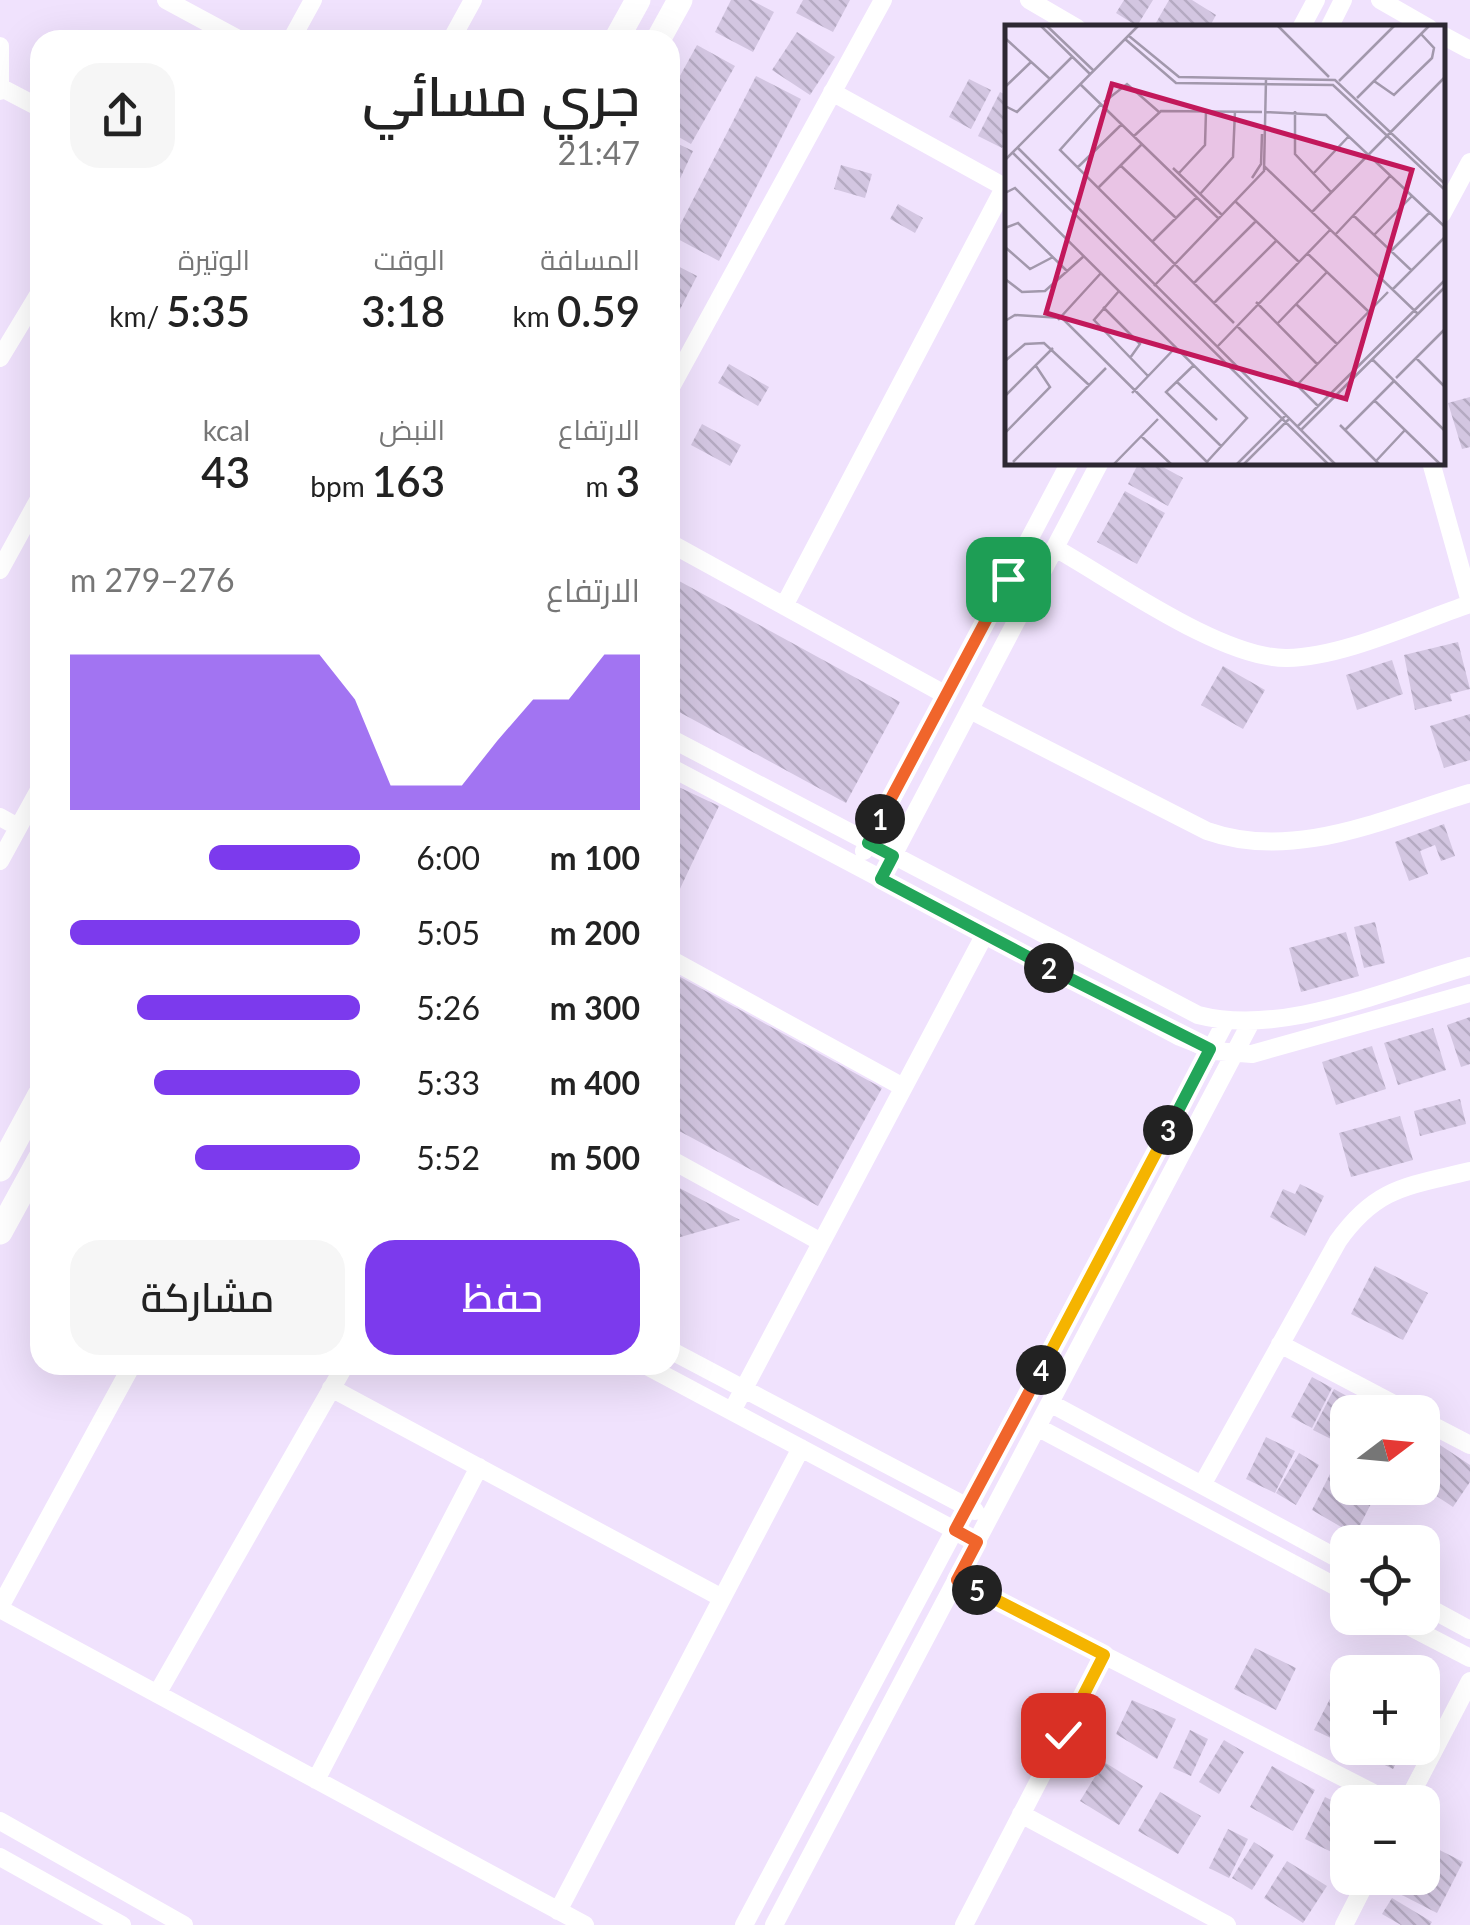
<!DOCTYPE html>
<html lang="ar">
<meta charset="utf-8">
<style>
body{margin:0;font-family:Lato,Cairo,sans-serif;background:#f6f6f6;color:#222;direction:rtl;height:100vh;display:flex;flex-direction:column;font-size:38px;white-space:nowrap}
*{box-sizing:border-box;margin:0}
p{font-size:32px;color:#767676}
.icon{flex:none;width:55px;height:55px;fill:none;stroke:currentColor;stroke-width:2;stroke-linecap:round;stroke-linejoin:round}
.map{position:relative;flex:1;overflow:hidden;direction:ltr}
.drawer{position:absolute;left:30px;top:30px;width:650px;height:1345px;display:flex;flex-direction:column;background:#fff;border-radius:30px;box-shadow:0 10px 40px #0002;direction:rtl}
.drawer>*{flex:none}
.needle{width:65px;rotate:74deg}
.tools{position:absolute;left:1330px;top:1395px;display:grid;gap:20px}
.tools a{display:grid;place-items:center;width:110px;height:110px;border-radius:20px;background:#fff;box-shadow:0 10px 40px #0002;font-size:50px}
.pin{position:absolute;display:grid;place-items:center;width:85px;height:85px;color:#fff;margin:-42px;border-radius:20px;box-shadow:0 5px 15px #0006}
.km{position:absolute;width:50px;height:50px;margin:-25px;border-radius:50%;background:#222;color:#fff;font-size:28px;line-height:50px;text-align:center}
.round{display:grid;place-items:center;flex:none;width:105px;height:105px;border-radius:30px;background:#f6f6f6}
.head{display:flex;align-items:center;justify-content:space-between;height:170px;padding:0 40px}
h1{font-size:55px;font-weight:600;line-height:75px}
.metrics{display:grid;grid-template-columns:repeat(3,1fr);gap:15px;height:170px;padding:10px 40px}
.metrics div{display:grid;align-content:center}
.metrics b{font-size:42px;font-weight:600}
.metrics small{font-size:28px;font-weight:400}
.metrics p{font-size:28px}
.chart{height:280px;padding:20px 40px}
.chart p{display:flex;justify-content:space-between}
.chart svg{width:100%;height:180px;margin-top:10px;fill:#7c3aed;opacity:.7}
.cta{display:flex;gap:20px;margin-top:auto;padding:20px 40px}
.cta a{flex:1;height:115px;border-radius:30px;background:#7c3aed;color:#fff;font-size:40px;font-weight:600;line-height:115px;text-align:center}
.cta a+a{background:#f6f6f6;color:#222}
ul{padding:0 40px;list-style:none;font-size:32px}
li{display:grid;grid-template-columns:160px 120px 1fr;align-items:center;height:75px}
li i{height:25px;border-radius:12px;background:#7c3aed}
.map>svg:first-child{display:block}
.building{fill:url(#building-back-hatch)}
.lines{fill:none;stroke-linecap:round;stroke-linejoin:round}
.street{stroke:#fff;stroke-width:18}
.secondary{stroke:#fff;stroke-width:25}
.split-1-casing{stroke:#fff;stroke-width:20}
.split-2-casing{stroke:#fff;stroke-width:20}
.split-3-casing{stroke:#fff;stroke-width:20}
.split-4-casing{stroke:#fff;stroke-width:20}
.split-5-casing{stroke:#fff;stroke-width:20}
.split-6-casing{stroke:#fff;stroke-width:20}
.split-1{stroke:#f0652b;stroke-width:12}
.split-2{stroke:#22a559;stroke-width:12}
.split-3{stroke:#22a559;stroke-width:12}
.split-4{stroke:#f5b400;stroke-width:12}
.split-5{stroke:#f0652b;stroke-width:12}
.split-6{stroke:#f5b400;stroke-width:12}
.inset-road{fill:none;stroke:#a298ac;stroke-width:2.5}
.view{fill:#c2185b;fill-opacity:0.15;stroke:#c2185b;stroke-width:5}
.inset-edge{fill:none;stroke:#2d2832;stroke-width:5}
</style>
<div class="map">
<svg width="1470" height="1925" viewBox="0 0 1470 1925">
<defs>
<pattern id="building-back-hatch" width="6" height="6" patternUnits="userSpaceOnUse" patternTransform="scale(2.5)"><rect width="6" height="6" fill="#d3c6e1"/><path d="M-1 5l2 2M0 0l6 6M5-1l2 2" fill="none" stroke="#b5aac2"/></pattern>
</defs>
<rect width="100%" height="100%" fill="#f0e2fd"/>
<!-- building -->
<path class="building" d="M 731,0 L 751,0 L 774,12 L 753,52 L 715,32 Z
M 803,0 L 850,0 L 833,32 L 796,13 Z
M 1124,0 L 1153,0 L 1137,26 L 1116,13 Z
M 1169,0 L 1192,0 L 1216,15 L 1209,28 L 1153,28 Z
M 797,32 L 835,57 L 810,95 L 772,70 Z
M 697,45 L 735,66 L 691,144 L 670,132 L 670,94 Z
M 756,76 L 801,99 L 719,261 L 674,237 Z
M 969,79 L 991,90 L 971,129 L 949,117 Z
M 1000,92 L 1008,96 L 1008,137 L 1002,148 L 978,136 Z
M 670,140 L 693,151 L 670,200 Z
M 841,165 L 872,174 L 865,198 L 834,189 Z
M 898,204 L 923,218 L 915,233 L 890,219 Z
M 670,262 L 697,276 L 670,329 Z
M 729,364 L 769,387 L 758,406 L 718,383 Z
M 1470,397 L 1470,447 L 1462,449 L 1448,403 Z
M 702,424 L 741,445 L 730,466 L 691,445 Z
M 1139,462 L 1165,462 L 1163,467 L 1183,478 L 1168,506 L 1128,484 Z
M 1125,491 L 1165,513 L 1137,564 L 1097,542 Z
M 670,576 L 900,702 L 846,803 L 670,707 Z
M 1458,642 L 1470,689 L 1450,694 L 1452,701 L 1415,710 L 1404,655 Z
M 1392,660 L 1403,694 L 1357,710 L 1346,675 Z
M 1223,666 L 1265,690 L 1243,729 L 1201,705 Z
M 1470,714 L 1470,760 L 1444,768 L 1430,726 Z
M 670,783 L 719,806 L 670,910 Z
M 1444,824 L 1455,856 L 1441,861 L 1435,845 L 1420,851 L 1428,874 L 1409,881 L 1395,842 Z
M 1375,922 L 1385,963 L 1364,968 L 1354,927 Z
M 1346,932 L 1359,976 L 1301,992 L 1289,948 Z
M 673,973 L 882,1088 L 818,1206 L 670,1126 Z
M 1470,1017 L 1470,1064 L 1461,1067 L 1447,1025 Z
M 1433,1028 L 1446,1070 L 1398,1085 L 1384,1043 Z
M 1372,1046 L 1386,1089 L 1336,1105 L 1322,1062 Z
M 1460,1099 L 1466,1124 L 1420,1136 L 1414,1111 Z
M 1400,1116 L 1413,1160 L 1351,1177 L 1339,1133 Z
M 670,1183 L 740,1220 L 670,1240 Z
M 1300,1184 L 1324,1196 L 1305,1236 L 1270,1217 L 1283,1189 L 1295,1194 Z
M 1375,1266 L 1428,1293 L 1403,1340 L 1351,1314 Z
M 1312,1377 L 1332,1388 L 1312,1428 L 1291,1417 Z
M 1334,1389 L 1354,1400 L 1333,1440 L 1313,1430 Z
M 1266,1437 L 1295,1451 L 1275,1493 L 1246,1479 Z
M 1437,1443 L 1470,1465 L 1470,1482 L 1453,1507 L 1429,1491 L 1422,1501 L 1406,1491 L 1422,1488 L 1422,1465 Z
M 1299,1453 L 1319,1465 L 1296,1505 L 1276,1493 Z
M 1331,1472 L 1348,1480 L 1348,1488 L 1375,1496 L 1355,1535 L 1312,1510 Z
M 1255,1648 L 1296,1668 L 1276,1710 L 1234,1689 Z
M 1335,1689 L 1348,1695 L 1348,1716 L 1335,1740 L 1314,1730 Z
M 1132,1700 L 1176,1719 L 1157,1759 L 1116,1734 Z
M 1190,1730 L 1208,1739 L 1191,1776 L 1173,1768 Z
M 1224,1740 L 1244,1752 L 1219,1794 L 1199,1782 Z
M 1378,1748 L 1404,1748 L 1393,1769 L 1372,1759 Z
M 1104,1762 L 1143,1786 L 1119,1825 L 1080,1801 Z
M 1272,1766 L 1315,1790 L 1293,1831 L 1250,1807 Z
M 1160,1792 L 1201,1816 L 1178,1854 L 1138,1831 Z
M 1325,1797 L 1348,1808 L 1348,1860 L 1305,1839 Z
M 1228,1829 L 1248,1839 L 1229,1878 L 1209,1868 Z
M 1422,1841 L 1463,1862 L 1437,1913 L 1398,1893 L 1405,1878 L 1422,1878 Z
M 1254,1842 L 1274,1855 L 1252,1890 L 1232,1878 Z
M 1287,1861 L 1327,1886 L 1303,1923 L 1264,1898 Z
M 1392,1898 L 1432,1922 L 1430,1925 L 1401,1925 L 1382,1914 Z"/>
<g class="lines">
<!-- street -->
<path class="street" d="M 166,0 L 240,40
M 1029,0 L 1077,28
M 1380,0 L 1429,28
M 1301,28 L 1316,0
M 1329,28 L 1343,0
M 1442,35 L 1470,50
M 291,40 L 313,0
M 451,40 L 473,0
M 0,46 L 0,91
M 0,87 L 40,108
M 832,92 L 1008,189
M 1442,214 L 1470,162
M 0,358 L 40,292
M 670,389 L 883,0
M 1431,462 L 1470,602
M 670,543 L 946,695
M 1055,548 C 1114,581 1222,659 1287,658 C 1344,657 1416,622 1470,604
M 0,570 L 40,497
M 784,606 L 1004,188
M 970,710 L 1207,831 C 1295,862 1385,818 1470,793
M 670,738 L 1198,1015 C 1283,1037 1387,989 1470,966
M 670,767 L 1180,1037 L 1215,1051 L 1252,1054 L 1470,993
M 0,817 L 18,827
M 864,851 L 1070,462
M 0,861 L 40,788
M 888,865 L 1100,462
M 670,959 L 903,1087
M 670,1159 L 821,1242
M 1280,1344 L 1409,1412
M 670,1350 L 975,1511
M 645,1365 L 962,1534
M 331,1388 L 722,1598
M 1050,1403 L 1348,1564
M 732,1411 L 985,934
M 1422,1420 L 1470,1445
M 1037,1427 L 1348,1593
M 1202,1485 L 1338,1241 C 1377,1186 1409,1186 1470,1171
M 957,1580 L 1391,1802
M 1422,1604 L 1470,1630
M 0,1607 L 132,1365
M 0,1609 L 585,1925
M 1393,1618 L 1470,1658
M 157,1694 L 345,1365
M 316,1780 L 479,1467
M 1407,1802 L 1470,1681
M 1021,1814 L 1227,1925
M 0,1821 L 184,1925
M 0,1857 L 122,1925
M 558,1911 L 801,1448
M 744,1925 L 1226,1021
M 774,1925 L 1251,1022
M 964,1925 L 1104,1655
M 1344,1925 L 1368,1878"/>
<!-- secondary -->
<path class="secondary" d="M 616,40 L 638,0
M 658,40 L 680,0
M 0,1169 L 40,1095
M 0,1232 L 40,1159"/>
</g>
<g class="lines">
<!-- split-1 casing -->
<g class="split-1-casing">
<path id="split-1" d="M 880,819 L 1008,579"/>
</g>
<!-- split-2 casing -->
<g class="split-2-casing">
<path id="split-2" d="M 880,819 L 868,843 L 893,856 L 881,879 L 1049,968"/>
</g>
<!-- split-3 casing -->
<g class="split-3-casing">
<path id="split-3" d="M 1049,968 L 1210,1049 L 1168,1130"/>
</g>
<!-- split-4 casing -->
<g class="split-4-casing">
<path id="split-4" d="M 1041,1370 L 1168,1130"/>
</g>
<!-- split-5 casing -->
<g class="split-5-casing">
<path id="split-5" d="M 977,1590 L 957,1580 L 977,1542 L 955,1530 L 1041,1370"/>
</g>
<!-- split-6 casing -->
<g class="split-6-casing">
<path id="split-6" d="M 977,1590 L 1104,1655 L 1063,1735"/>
</g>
<!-- split-1 -->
<use href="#split-1" class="split-1"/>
<!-- split-2 -->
<use href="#split-2" class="split-2"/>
<!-- split-3 -->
<use href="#split-3" class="split-3"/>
<!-- split-4 -->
<use href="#split-4" class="split-4"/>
<!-- split-5 -->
<use href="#split-5" class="split-5"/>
<!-- split-6 -->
<use href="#split-6" class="split-6"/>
</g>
<!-- overview -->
<g transform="translate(1005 25)">
<rect width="440" height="440" fill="#f0e2fd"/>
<path class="inset-road" d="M 36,1 L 85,49M 42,1 L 89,46M 273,1 L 324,52M 124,11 L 174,52 L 330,55 L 440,159M 1,14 L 45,54M 120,14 L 171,58 L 328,60 L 440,165M 334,56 L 389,1M 369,56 L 389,70 L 427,33 L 429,23 L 416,9M 75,59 L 214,194M 0,62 L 26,37M 352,73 L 424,1M 99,77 L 122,59 L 154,87M 96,79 L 55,125 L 229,298M 0,81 L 12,87 L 67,32M 290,86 L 290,129 L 326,167M 261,87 L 321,90 L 440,202M 129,111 L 156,86 L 257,87M 13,123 L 330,439M 8,128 L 323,439M 0,135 L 133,1M 115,140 L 171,193M 259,141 L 413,289M 72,143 L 117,99M 168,143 L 217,190M 174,148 L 200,120 L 201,86M 308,149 L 344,111M 247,153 L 256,139 L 257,109M 93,163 L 137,119M 0,168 L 10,163 L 242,393 L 200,439M 195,169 L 228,132 L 230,86M 231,177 L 294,237M 307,187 L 440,52M 348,190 L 406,245M 0,203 L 13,198 L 63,247M 330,210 L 386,150M 369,210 L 407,171M 147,217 L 192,172M 0,222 L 25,244 L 48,232M 386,226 L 425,187M 302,228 L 364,287M 0,254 L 17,267 L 40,266 L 79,231M 189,258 L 251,196M 149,261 L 259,146 L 261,54M 387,265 L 440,212M 114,266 L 89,295 L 143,351M 251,277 L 312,339M 209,278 L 271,216M 291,279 L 332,319M 98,282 L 135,319 L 125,333M 53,295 L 96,248M 0,296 L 10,290 L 57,293 L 203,438M 272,299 L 322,247M 232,301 L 313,381M 212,322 L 325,205M 411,333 L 440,362M 367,334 L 440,406M 0,336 L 20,319 L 39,318 L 84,360M 189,340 L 161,367 L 217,422M 391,353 L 440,304M 171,356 L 212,395M 292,360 L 383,267M 127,368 L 171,322M 0,371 L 48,323M 369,375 L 435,439M 335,400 L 374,439M 292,402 L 440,255M 296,405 L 440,262M 340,405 L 389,356M 0,408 L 45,362 L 31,341M 136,411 L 166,439M 371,436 L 400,405M 8,437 L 101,343M 109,439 L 153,394M 232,439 L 281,390M 239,439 L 284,394"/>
<path class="view" d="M 107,59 L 407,145 L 341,374 L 41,288 Z"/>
<rect width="440" height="440" class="inset-edge"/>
</g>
</svg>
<div class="tools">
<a><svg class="needle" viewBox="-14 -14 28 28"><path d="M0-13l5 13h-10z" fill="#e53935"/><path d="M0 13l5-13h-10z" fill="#767676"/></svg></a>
<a><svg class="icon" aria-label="locate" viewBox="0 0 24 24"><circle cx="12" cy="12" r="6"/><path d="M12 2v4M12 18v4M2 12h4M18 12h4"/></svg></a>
<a>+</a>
<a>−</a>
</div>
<div class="pin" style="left:1008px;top:579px;background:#1e9e55"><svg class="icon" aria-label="arrive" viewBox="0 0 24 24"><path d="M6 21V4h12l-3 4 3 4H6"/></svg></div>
<div class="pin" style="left:1063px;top:1735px;background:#d93025"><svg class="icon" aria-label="check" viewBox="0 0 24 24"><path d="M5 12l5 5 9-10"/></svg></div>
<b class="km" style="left:880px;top:819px">1</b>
<b class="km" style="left:1049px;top:968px">2</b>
<b class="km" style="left:1168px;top:1130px">3</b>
<b class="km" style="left:1041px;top:1370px">4</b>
<b class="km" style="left:977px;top:1590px">5</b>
<section class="drawer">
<div class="head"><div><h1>جري مسائي</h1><p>21:47</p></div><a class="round"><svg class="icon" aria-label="share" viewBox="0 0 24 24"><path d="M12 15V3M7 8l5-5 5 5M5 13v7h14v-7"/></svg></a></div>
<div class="metrics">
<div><p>المسافة</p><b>0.59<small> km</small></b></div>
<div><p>الوقت</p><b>3:18</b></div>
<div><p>الوتيرة</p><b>5:35<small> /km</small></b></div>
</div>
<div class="metrics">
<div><p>الارتفاع</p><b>3<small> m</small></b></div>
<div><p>النبض</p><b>163<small> bpm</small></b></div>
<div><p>kcal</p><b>43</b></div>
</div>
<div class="chart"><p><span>الارتفاع</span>276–279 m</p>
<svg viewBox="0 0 160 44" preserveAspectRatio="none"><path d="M0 44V6L10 6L20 6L30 6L40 6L50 6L60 6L70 6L80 17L90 38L100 38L110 38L120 27L130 17L140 17L150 6L160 6V44z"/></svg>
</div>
<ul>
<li><b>100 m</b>6:00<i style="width:52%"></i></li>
<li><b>200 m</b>5:05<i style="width:100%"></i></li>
<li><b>300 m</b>5:26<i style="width:77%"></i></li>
<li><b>400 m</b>5:33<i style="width:71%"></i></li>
<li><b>500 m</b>5:52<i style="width:57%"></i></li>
</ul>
<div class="cta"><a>حفظ</a><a>مشاركة</a></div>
</section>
</div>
